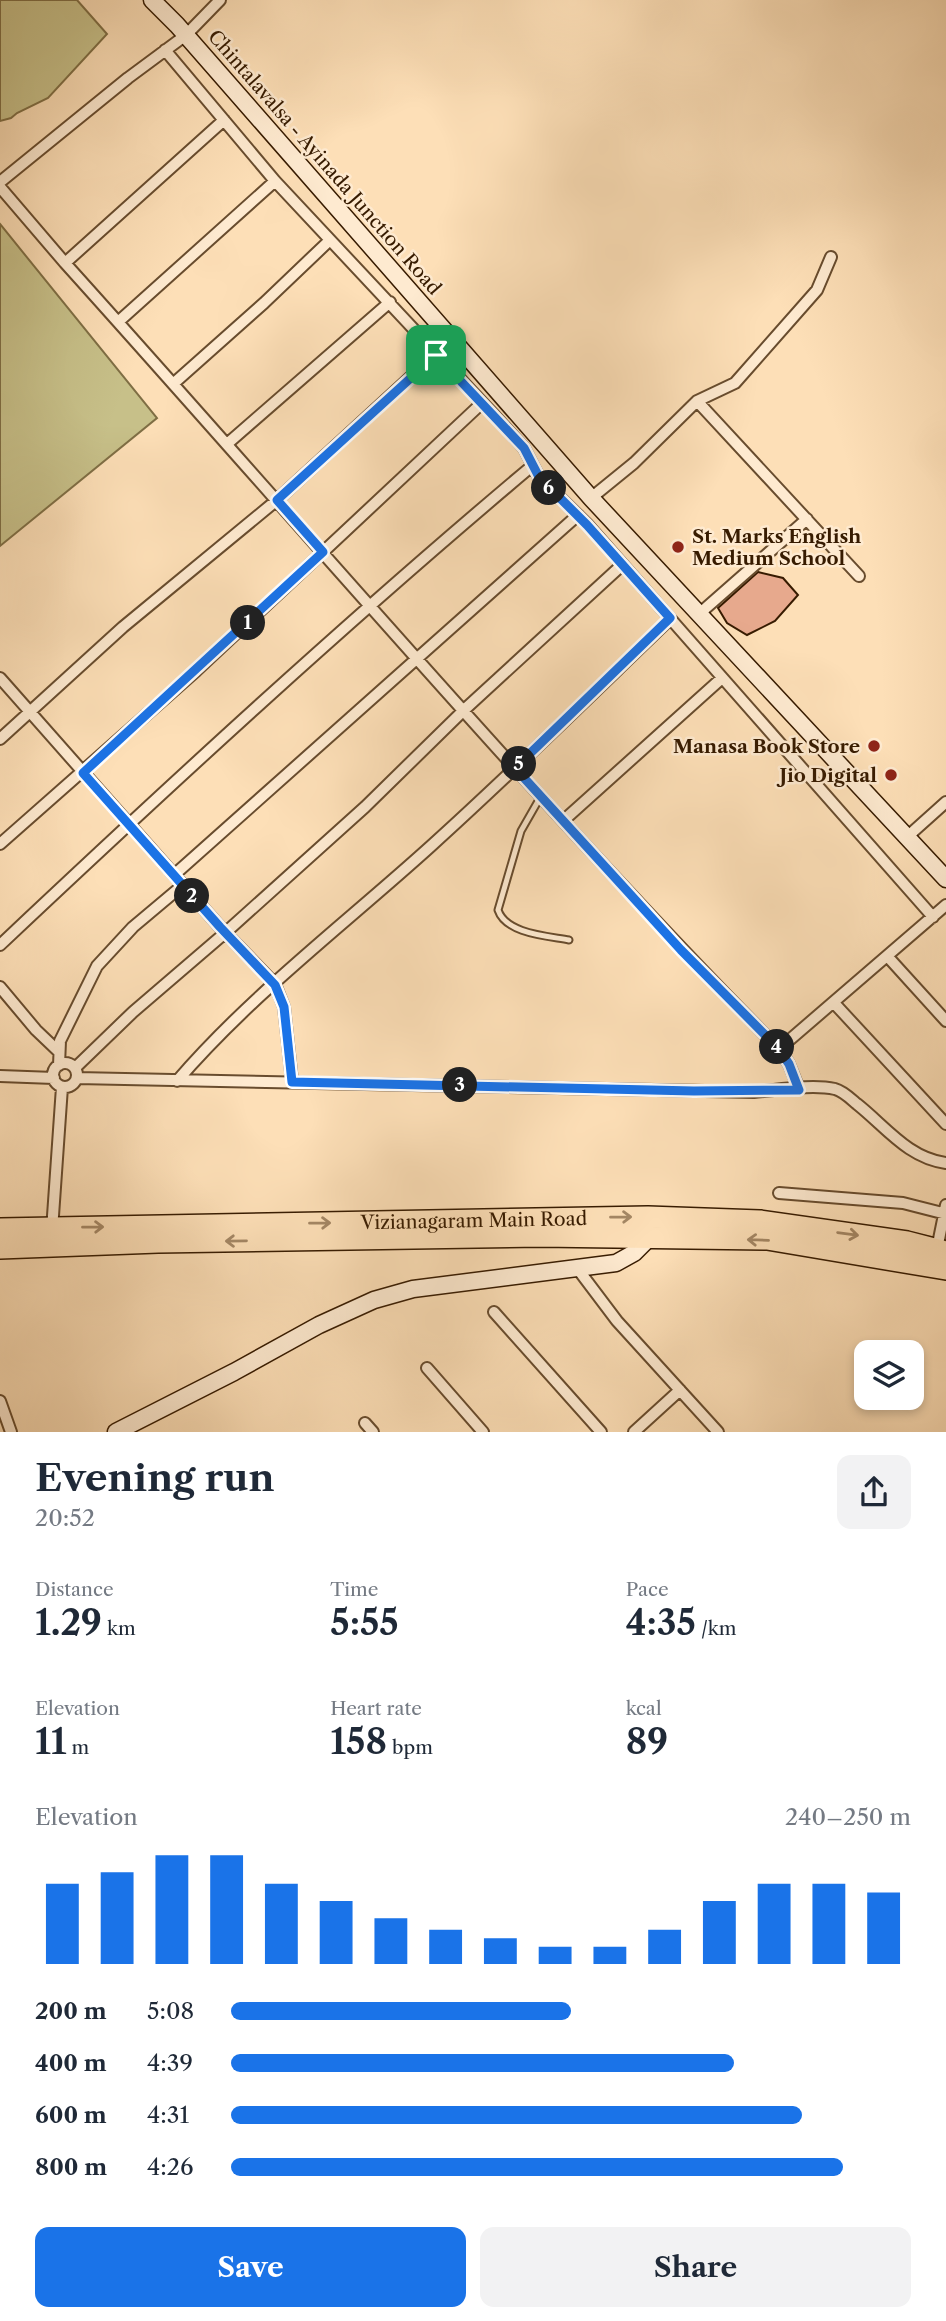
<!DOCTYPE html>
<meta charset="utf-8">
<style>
body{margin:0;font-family:"Libre Caslon Text",serif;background:#f2f2f3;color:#1f2937;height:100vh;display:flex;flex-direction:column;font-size:26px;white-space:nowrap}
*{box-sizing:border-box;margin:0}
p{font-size:23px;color:#747a83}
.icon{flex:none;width:38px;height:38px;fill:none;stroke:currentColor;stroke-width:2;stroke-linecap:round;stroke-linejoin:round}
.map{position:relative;height:1432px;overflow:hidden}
.details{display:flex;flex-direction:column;background:#fff;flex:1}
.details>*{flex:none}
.fabs{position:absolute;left:854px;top:1340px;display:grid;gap:14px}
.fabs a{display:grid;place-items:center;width:70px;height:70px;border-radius:14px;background:#fff;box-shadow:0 4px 10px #0003;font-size:35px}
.pin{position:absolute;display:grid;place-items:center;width:60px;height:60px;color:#fff;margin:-30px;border-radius:14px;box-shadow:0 4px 10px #0006}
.km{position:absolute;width:35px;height:35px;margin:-18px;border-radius:50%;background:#222;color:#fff;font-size:19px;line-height:35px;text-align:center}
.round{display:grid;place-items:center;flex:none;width:74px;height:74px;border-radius:14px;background:#f2f2f3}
.overview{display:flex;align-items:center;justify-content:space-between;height:119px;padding:0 35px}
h1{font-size:38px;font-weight:700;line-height:52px}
.stats{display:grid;grid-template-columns:repeat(3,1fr);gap:10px;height:119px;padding:7px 35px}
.stats div{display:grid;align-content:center}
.stats b{font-size:35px;font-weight:700}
.stats small{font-size:19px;font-weight:400}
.stats p{font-size:19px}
.chart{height:196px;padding:14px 35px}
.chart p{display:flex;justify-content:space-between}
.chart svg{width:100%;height:126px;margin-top:7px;stroke:#1a73e8;stroke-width:6}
.action{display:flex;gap:14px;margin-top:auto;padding:14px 35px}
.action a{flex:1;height:80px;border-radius:14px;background:#1a73e8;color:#fff;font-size:28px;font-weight:700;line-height:80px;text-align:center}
.action a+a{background:#f2f2f3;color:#1f2937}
ul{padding:0 35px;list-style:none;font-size:23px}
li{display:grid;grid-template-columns:112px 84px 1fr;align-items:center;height:52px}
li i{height:18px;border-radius:9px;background:#1a73e8}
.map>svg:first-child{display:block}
.green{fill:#c7c089;stroke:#7f6e44;stroke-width:2}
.building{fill:#e7a98d;stroke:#371b00;stroke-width:2}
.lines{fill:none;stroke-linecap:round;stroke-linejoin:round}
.lane-casing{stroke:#684c2e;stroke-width:9}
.street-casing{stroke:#684c2e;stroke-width:14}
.secondary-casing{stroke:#371b00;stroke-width:19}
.highway-casing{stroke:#371b00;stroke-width:24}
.lane{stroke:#feead0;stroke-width:5}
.street{stroke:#feead0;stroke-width:10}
.secondary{stroke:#feead0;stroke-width:16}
.highway{stroke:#fddfb7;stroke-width:21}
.oneway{stroke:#a48765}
.route-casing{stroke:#fff;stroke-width:14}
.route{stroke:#1a73e8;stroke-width:9}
.poi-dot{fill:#8f2418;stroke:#feead0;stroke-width:2.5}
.labels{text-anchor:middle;stroke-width:5;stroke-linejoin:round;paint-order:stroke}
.street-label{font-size:19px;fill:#371b00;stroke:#feead0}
.poi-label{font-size:19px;font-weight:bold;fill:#371b00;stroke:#feead0;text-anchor:end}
</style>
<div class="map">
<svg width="946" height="1432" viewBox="0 0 946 1432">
<rect width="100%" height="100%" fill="#fddfb7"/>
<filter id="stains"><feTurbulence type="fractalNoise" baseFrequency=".00286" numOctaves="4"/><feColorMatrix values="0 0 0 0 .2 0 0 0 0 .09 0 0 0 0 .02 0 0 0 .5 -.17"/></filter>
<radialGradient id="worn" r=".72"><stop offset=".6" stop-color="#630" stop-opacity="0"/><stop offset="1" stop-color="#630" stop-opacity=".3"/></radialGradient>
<!-- green -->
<path class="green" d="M 0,0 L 77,0 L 107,34 L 48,98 L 17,113 L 11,118 L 0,121 Z
M 0,224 L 157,418 L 0,546 Z"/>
<!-- building -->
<path class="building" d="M 758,572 L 783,578 L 798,595 L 775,621 L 747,635 L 727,623 L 718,608 Z"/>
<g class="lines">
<!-- lane casing -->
<g class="lane-casing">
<path id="lane" d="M 541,796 L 521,831 L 498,910 C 506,934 548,936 569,940"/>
</g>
<!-- street casing -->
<g class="street-casing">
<path id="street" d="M 165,50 L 275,181 L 494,415 L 524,448 L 539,477 L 588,525 L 933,917
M 0,182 L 128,78 L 186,35 L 220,0
M 0,187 L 65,263 C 302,526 531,797 779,1049 L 789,1064 L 799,1089
M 65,263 L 224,120
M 118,322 L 275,181
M 173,384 L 264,303 L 330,240
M 697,401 L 859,576
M 227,444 L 390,302
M 591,498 L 634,463 L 697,401 L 735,383 L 817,290 L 831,257
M 699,614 L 807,519
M 0,678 L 220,927 L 275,984 L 284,1007 L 292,1081
M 0,739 L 123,627 L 277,500 L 452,339
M 564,820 L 722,678
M 907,837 L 946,802
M 0,844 L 196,671 L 482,403
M 174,875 L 578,515
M 0,945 C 173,782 350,619 532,466
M 888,957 L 946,1021
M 0,987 L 36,1030 L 58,1051
M 834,1003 L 946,1124
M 779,1049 L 946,905
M53 1075a12 12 0 1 1 24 0a12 12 0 1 1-24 0Z
M 59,1065 L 60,1041 L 97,966 L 133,927 L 183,885
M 75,1068 L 133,1012 L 225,933 L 365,807 L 464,710 L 622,565
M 0,1076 L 54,1078
M 77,1078 L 754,1092 C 778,1090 812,1084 835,1089 C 843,1091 851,1099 857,1104 C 886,1127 908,1158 946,1163
M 177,1081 C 252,994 346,923 431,846 C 513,772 591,695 670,619
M 779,1193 L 903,1203 L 946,1214
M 52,1230 L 62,1087
M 937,1249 L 946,1205
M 577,1268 L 617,1321 L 718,1432
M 494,1312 L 601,1432
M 427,1368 L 483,1432
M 0,1401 L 11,1432
M 365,1423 L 373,1432
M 634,1432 L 680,1390"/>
</g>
<!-- secondary casing -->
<g class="secondary-casing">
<path id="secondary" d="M 152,0 L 177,25 L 591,498 L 946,879
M 116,1432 L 234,1372 L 319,1325 L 374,1300 L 413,1289 L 616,1263 L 634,1253 L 650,1237"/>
</g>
<!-- highway casing -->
<g class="highway-casing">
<g id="highway">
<path id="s1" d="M 0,1229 L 648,1217 L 760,1221 L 907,1242 L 946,1252"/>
<path d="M 0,1248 L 158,1242 L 540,1236 L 767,1239 L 946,1269"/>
</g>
</g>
<!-- lane -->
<use href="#lane" class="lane"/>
<!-- street -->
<use href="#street" class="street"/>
<!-- secondary -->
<use href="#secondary" class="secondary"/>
<!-- highway -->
<use href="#highway" class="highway"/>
</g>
<!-- one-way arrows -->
<defs><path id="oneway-shaft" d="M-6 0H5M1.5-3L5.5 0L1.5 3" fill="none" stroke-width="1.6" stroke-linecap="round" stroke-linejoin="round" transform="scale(1.75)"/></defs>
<g class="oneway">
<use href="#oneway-shaft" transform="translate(621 1217) rotate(-1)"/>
<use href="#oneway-shaft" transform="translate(320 1223) rotate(-1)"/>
<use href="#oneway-shaft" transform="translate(93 1227) rotate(-1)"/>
<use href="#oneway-shaft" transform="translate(848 1234) rotate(8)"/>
<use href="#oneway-shaft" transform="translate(758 1240) rotate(-178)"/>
<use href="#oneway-shaft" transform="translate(236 1241) rotate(179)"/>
</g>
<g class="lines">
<!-- route casing -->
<g class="route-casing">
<path id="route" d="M 436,355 L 524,448 L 539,477 L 587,525 L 670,618 L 515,768 L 681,950 L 779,1049 L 789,1064 L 799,1090 L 694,1091 L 292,1082 L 284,1007 L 275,985 L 220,927 L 83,773 L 323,552 L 277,500 Z"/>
</g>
<!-- route -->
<use href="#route" class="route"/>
</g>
<!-- markers -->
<g class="poi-dot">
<circle cx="678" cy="547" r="7"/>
<circle cx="874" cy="746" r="7"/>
<circle cx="891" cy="775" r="7"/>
</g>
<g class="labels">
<!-- street labels -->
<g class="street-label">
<text transform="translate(325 162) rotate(49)" y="7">Chintalavalsa - Ayinada Junction Road</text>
<text dy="7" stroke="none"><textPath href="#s1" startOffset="474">Vizianagaram Main Road</textPath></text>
</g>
<!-- poi labels -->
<g class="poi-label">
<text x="692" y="543" text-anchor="start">St. Marks English<tspan x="692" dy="22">Medium School</tspan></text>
<text x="860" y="753">Manasa Book Store</text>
<text x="877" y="782">Jio Digital</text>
</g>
</g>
<rect width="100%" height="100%" filter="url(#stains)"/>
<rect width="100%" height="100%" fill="url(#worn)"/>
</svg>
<div class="fabs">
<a><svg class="icon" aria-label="layers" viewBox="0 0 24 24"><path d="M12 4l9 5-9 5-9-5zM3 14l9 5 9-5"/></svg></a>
</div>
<div class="pin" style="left:436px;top:355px;background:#1e9e55"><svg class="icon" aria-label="arrive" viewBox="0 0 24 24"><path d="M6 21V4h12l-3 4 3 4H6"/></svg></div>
<b class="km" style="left:248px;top:623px">1</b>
<b class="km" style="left:192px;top:896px">2</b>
<b class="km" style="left:460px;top:1085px">3</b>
<b class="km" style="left:777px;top:1047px">4</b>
<b class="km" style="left:519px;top:764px">5</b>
<b class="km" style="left:549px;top:488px">6</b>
</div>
<section class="details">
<div class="overview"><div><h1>Evening run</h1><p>20:52</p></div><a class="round"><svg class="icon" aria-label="share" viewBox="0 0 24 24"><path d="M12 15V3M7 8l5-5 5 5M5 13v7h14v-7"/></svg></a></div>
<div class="stats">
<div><p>Distance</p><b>1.29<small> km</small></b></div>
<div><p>Time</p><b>5:55</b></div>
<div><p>Pace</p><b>4:35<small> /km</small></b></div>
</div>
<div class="stats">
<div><p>Elevation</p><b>11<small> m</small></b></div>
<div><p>Heart rate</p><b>158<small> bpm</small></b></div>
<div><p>kcal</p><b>89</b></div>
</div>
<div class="chart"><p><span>Elevation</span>240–250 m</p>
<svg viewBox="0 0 160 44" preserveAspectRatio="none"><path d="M5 44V16M15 44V12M25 44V6M35 44V6M45 44V16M55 44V22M65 44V28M75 44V32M85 44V35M95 44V38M105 44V38M115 44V32M125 44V22M135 44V16M145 44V16M155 44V19"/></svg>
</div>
<ul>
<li><b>200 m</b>5:08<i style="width:50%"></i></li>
<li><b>400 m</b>4:39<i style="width:74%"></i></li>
<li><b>600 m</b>4:31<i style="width:84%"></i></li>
<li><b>800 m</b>4:26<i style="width:90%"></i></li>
</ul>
<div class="action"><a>Save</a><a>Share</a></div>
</section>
